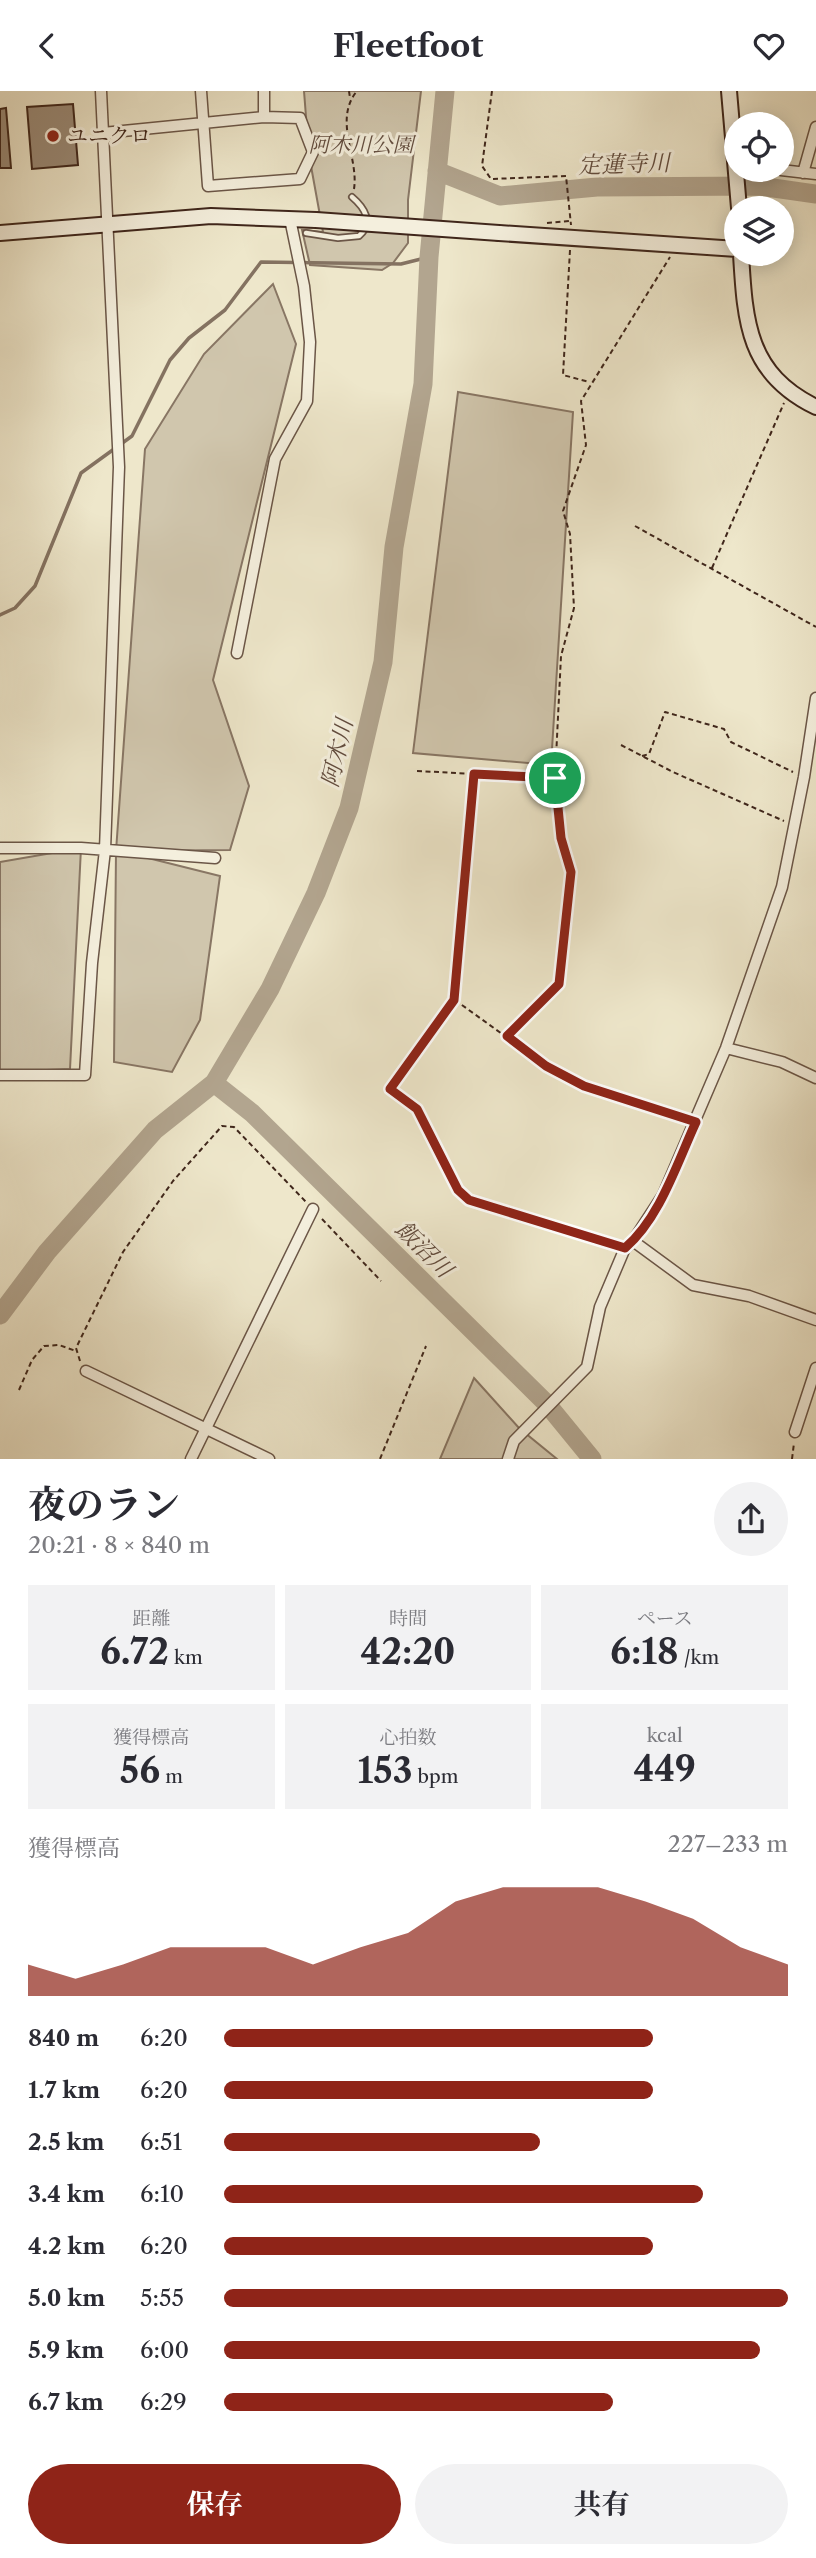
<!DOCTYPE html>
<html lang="ja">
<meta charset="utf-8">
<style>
body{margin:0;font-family:"Libre Caslon Text","Noto Serif JP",serif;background:#f2f2f3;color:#2b2b33;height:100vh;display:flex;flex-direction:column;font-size:26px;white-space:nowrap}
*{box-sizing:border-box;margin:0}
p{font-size:23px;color:#7c7c81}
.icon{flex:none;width:38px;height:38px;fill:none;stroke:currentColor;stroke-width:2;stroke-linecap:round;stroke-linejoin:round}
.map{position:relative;height:1368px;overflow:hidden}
.details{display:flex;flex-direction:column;background:#fff;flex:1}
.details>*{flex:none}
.buttons{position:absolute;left:724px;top:21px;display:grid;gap:14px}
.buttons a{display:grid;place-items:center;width:70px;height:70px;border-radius:50%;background:#fff;box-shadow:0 4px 18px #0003;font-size:35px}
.pin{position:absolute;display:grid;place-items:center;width:60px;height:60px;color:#fff;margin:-30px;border:4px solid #fff;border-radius:50%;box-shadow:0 2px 7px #0007}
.round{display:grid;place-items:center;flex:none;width:74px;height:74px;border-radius:37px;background:#f2f2f3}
.head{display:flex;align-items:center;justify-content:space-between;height:119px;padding:0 28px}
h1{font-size:38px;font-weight:700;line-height:52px}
.figures{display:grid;grid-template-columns:repeat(3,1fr);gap:10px;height:119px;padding:7px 28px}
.figures div{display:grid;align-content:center;border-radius:0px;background:#f2f2f3;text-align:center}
.figures b{font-size:35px;font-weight:700}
.figures small{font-size:19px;font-weight:400}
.figures p{font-size:19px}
.chart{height:196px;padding:14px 28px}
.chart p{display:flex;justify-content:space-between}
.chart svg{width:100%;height:126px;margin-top:7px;fill:#8f2418;opacity:.7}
.action{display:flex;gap:14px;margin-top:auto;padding:14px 28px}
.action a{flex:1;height:80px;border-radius:42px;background:#8f2418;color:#fff;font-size:28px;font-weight:700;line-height:80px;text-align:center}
.action a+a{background:#f2f2f3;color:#2b2b33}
ul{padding:0 28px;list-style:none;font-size:23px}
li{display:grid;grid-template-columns:112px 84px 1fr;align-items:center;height:52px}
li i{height:18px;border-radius:9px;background:#8f2418}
header{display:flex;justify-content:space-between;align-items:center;height:91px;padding:0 28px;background:#fff;font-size:32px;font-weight:700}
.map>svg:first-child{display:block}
.green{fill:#d0c6ad;stroke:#887664;stroke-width:2}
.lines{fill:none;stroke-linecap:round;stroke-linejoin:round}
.stream{stroke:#847261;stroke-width:3.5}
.river{stroke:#b2a58f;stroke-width:19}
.building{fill:#9a8a77;stroke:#3f261b;stroke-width:2}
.lane-casing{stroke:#6b5647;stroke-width:8}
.street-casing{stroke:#6b5647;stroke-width:13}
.secondary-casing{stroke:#3f261b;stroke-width:18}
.path{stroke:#3f261b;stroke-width:2;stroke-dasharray:5 3.5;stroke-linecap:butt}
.lane{stroke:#f4efdd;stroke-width:4.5}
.street{stroke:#f4efdd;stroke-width:10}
.secondary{stroke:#f4efdd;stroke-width:14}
.secondary-bridge-casing{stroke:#3f261b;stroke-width:18;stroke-linecap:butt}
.secondary-bridge{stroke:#f4efdd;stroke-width:14}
.route-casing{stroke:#fff;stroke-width:14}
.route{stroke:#8f2418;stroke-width:9}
.poi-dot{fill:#8f2418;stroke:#f4efdd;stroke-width:2.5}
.labels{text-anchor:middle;stroke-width:6;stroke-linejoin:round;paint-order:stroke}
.poi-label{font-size:21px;fill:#3f261b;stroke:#f4efdd;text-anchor:start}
.park-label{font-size:21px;font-style:italic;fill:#634e40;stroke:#f4efdd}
.water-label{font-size:23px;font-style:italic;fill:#624c3e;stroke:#f4efdd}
</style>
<header><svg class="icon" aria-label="back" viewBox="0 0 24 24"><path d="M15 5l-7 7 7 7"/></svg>Fleetfoot<svg class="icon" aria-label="heart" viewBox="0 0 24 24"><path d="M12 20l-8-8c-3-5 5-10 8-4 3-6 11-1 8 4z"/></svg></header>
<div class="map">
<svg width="816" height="1368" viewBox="0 0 816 1368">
<rect width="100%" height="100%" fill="#eee7cb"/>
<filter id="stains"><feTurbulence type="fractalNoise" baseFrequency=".00286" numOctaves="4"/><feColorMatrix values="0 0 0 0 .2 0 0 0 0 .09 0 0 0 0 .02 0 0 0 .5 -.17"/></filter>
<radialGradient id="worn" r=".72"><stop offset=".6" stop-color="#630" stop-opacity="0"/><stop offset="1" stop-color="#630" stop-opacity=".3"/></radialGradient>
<!-- green -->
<path class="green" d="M 304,0 L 421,0 L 408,109 L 408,152 L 393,172 L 382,179 L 310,174 L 302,139 L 323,141 L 309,64 Z
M 273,193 L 296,253 L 213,589 L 249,695 L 230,759 L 120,760 L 220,785 L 200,929 L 172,981 L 114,971 L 116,760 L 145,358 L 204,263 Z
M 458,301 L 573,321 L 551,674 L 413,662 Z
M 81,757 L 70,978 L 0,981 L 0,771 Z
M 474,1287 L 519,1337 L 557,1368 L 440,1368 Z"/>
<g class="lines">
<!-- stream -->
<path class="stream" d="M 0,524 L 15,517 L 35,495 L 81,382 L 132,345 L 170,269 L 189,247 L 225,219 L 261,171 L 401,173 L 429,166"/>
<!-- river -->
<path class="river" d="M 437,80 L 500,105 L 597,96 L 759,95 L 816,103
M 214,992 L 252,1022 L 547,1313 L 592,1368
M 0,1224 L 47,1161 L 155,1039 L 214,992 L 270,898 L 316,802 L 349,717 L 383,571 L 394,456 L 423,293 L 429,166 L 445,0"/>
</g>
<!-- building -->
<path class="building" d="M 73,13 L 78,74 L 32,78 L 27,16 Z
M 6,17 L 11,77 L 0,77 L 0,18 Z"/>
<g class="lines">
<!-- lane casing -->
<g class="lane-casing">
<path id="lane" d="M 306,142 L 338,147 L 359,145 C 374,132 365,117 352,106
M 546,975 L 584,995 L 695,1030"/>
</g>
<!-- street casing -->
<g class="street-casing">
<path id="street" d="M 201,0 L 208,95 L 300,88 L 313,61 L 300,27 L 264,26
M 103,42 L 264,26 L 264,0
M 781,79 L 816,83
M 803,82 L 816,36
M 237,562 L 275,368 L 307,310 L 310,251 L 304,195 L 290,128
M 0,757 L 81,757 L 215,767
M 726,957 L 782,971 L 816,987
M 0,984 L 85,984 L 92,872 L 105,759 L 119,376 L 101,0
M 633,1150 L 693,1194 L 749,1205 L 816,1229
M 86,1280 L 269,1368
M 795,1341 L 816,1277
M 191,1368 L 313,1118
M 508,1368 L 514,1350 L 587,1276 L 600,1216 L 625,1157 L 633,1150 L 663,1104 L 726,957 L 782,796 L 804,686 L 816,607"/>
</g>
<!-- secondary casing -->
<g class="secondary-casing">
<path id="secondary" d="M 729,0 L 739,117
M 0,142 L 211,125 L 316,129
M 499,142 L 737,158
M 741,163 C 745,232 748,283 816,316"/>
</g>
<!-- path -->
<path class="path" d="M 349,0 L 350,7
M 492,0 L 482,75 L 491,88 L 566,85 L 571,134
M 354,98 C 359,67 333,29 357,0
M 547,132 L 569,130
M 570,159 L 563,284 L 589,291
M 635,435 L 816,536
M 712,477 L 784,312
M 621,654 L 673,681 L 784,730
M 642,665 L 649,663 L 665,621 L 724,638 L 731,651 L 793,681
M 417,680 L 555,687 L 561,565 L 574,517 L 570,443 L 563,420 L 586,354 L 581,310 L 670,166
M 474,684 L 454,909 L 390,998 L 417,1018 L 458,1099 L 469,1109 L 615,1154
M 455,909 L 541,971
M 507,945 L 559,893 L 571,781 L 561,747 L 555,688
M 322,1128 L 381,1190
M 80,1270 L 76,1257 L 123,1161 L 173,1090 L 222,1035 L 234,1036 L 306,1111
M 19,1299 L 32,1269 L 44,1255 L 59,1254 L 76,1260
M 380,1368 L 426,1255
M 792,1368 L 794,1352"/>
<!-- lane -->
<use href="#lane" class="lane"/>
<!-- street -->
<use href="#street" class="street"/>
<!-- secondary -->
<use href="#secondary" class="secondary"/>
<!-- secondary-bridge casing -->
<g class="secondary-bridge-casing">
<path id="secondary-bridge" d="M 316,129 L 499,142"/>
</g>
<!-- secondary-bridge -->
<use href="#secondary-bridge" class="secondary-bridge"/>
</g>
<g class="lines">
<!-- route casing -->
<g class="route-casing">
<path id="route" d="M 474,683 L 555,687 L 561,747 L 571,781 L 559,893 L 507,945 L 546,975 L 584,995 L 696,1031 C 677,1072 660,1127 625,1157 L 469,1109 L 458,1099 L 417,1018 L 390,998 L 454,909 Z"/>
</g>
<!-- route -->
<use href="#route" class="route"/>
</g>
<!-- markers -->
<circle class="poi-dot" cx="53" cy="45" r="7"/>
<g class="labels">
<!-- poi labels -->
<g class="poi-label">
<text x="67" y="52">ユニクロ</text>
</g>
<!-- park labels -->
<g class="park-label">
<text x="361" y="61">阿木川公園</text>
</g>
<!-- water labels -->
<g class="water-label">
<text transform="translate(624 73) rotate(-2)" y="8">定蓮寺川</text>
<text transform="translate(337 662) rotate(-77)" y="8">阿木川</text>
<text transform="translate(424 1158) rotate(45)" y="8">飯沼川</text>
</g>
</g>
<rect width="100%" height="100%" filter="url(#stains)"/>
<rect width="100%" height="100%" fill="url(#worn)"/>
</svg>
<div class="buttons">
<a><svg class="icon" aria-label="locate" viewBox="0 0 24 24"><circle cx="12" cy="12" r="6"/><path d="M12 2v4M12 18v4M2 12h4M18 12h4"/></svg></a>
<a><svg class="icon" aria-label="layers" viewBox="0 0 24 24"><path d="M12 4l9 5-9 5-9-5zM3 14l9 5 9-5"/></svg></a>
</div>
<div class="pin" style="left:555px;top:687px;background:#1e9e55"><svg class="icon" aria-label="arrive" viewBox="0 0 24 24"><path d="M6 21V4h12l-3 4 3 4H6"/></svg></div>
</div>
<section class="details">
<div class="head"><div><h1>夜のラン</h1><p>20:21 · 8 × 840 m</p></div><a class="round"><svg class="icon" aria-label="share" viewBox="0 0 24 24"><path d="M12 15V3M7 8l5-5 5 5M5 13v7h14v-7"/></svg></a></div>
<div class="figures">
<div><p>距離</p><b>6.72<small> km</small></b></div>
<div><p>時間</p><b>42:20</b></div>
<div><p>ペース</p><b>6:18<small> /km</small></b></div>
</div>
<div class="figures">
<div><p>獲得標高</p><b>56<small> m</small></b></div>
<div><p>心拍数</p><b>153<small> bpm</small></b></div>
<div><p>kcal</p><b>449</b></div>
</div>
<div class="chart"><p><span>獲得標高</span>227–233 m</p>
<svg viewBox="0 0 160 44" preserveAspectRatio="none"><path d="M0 44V33L10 38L20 33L30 27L40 27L50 27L60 33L70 27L80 22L90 11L100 6L110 6L120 6L130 11L140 17L150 27L160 33V44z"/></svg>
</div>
<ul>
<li><b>840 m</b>6:20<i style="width:76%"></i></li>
<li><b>1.7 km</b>6:20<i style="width:76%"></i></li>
<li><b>2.5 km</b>6:51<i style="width:56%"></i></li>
<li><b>3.4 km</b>6:10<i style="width:85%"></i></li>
<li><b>4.2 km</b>6:20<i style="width:76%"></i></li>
<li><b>5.0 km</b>5:55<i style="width:100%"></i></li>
<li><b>5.9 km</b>6:00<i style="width:95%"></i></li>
<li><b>6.7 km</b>6:29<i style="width:69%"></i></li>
</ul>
<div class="action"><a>保存</a><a>共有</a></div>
</section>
